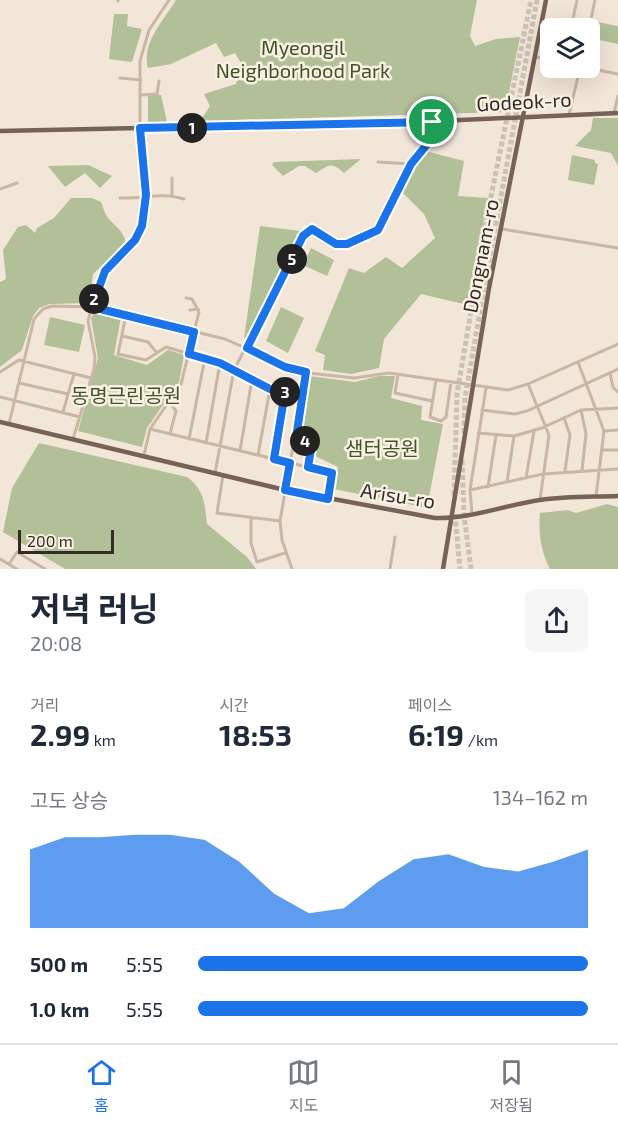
<!DOCTYPE html>
<html lang="ko">
<meta charset="utf-8">
<style>
body{margin:0;font-family:"Exo 2","Noto Sans KR",sans-serif;background:#f6f6f7;color:#1f2937;height:100vh;display:flex;flex-direction:column;font-size:22px;white-space:nowrap}
*{box-sizing:border-box;margin:0}
p{font-size:20px;color:#747a83}
.icon{flex:none;width:33px;height:33px;fill:none;stroke:currentColor;stroke-width:2;stroke-linecap:round;stroke-linejoin:round}
.map{position:relative;height:569px;overflow:hidden}
.side{display:flex;flex-direction:column;background:#fff;flex:1}
.side>*{flex:none}
.buttons{position:absolute;left:540px;top:18px;display:grid;gap:12px}
.buttons a{display:grid;place-items:center;width:60px;height:60px;border-radius:9px;background:#fff;box-shadow:0 6px 24px #0002;font-size:30px}
.scale{position:absolute;left:18px;bottom:15px;width:96px;box-sizing:border-box;padding-left:6px;border:3px solid #352b26;border-top:0;font-size:16px;line-height:21px;white-space:nowrap;color:#352b26;-webkit-text-stroke:4px #f9f0e4;paint-order:stroke}
.pin{position:absolute;display:grid;place-items:center;width:51px;height:51px;color:#fff;margin:-26px;border:3px solid #fff;border-radius:50%;box-shadow:0 2px 6px #0007}
.km{position:absolute;width:30px;height:30px;margin:-15px;border-radius:50%;background:#222;color:#fff;font-size:16px;line-height:30px;text-align:center}
.round{display:grid;place-items:center;flex:none;width:63px;height:63px;border-radius:9px;background:#f6f6f7}
.summary{display:flex;align-items:center;justify-content:space-between;height:102px;padding:0 30px}
h1{font-size:33px;font-weight:700;line-height:45px}
.figures{display:grid;grid-template-columns:repeat(3,1fr);gap:9px;height:102px;padding:6px 30px}
.figures div{display:grid;align-content:center}
.figures b{font-size:30px;font-weight:700}
.figures small{font-size:16px;font-weight:400}
.figures p{font-size:16px}
.chart{height:168px;padding:12px 30px}
.chart p{display:flex;justify-content:space-between}
.chart svg{width:100%;height:108px;margin-top:6px;fill:#1a73e8;opacity:.7}
ul{padding:0 30px;list-style:none;font-size:20px}
li{display:grid;grid-template-columns:96px 72px 1fr;align-items:center;height:45px}
li i{height:15px;border-radius:8px;background:#1a73e8}
.menu{display:flex;justify-content:space-around;align-items:center;height:84px;border-top:2px solid #e0e1e3;background:#fff;font-size:16px;color:#747a83}
.menu a{display:grid;justify-items:center;gap:3px}
.menu .on{color:#1a73e8}
.map>svg:first-child{display:block}
.green{fill:#b2c098}
.lines{fill:none;stroke-linecap:round;stroke-linejoin:round}
.highway-tunnel{stroke:#cbc1b4;stroke-width:5;stroke-dasharray:5 2.5;stroke-linecap:butt}
.minor{stroke:#c9b6a4;stroke-width:3}
.major{stroke:#776257;stroke-width:4.5}
.route-casing{stroke:#fff;stroke-width:12}
.route{stroke:#1a73e8;stroke-width:8}
.labels{text-anchor:middle;stroke-width:5;stroke-linejoin:round;paint-order:stroke}
.park-label{font-size:20px;fill:#435329;stroke:#f9f0e4}
.street-label{font-size:20px;fill:#352b26;stroke:#f9f0e4}
</style>
<div class="map">
<svg width="618" height="569" viewBox="0 0 618 569">
<rect width="100%" height="100%" fill="#f1e6d8"/>
<!-- green -->
<path class="green" d="M 176,0 L 477,0 L 470,36 L 475,46 L 496,39 L 520,37 L 505,112 L 200,121 L 210,106 L 204,94 L 236,84 L 242,65 L 235,53 L 224,57 L 216,43 L 171,64 L 148,68 C 141,43 164,20 176,0 Z
M 114,14 L 128,14 L 127,26 L 142,29 L 132,62 L 109,59 Z
M 592,21 L 618,26 L 618,44 L 590,38 Z
M 148,94 L 161,95 L 167,122 L 148,122 Z
M 593,118 L 618,118 L 618,166 L 611,153 L 575,146 L 591,130 Z
M 425,151 L 464,161 L 458,196 L 488,198 L 468,305 L 421,294 L 384,339 L 379,368 L 351,374 L 323,370 L 325,355 L 315,351 L 349,268 L 364,273 L 386,257 L 402,268 L 435,238 L 424,214 L 401,191 L 418,158 Z
M 572,155 L 595,160 L 595,163 L 598,164 L 594,185 L 568,180 Z
M 361,159 L 344,173 C 331,161 329,165 316,173 L 305,166 L 299,166 L 283,176 L 272,165 L 274,162 Z
M 88,165 L 112,176 L 100,188 L 85,173 L 65,187 L 48,166 Z
M 71,198 L 92,198 L 101,202 C 103,207 105,214 108,218 C 116,227 123,230 126,243 L 93,274 L 89,303 L 50,304 L 39,308 L 33,316 L 22,350 L 0,367 L 0,282 L 6,279 L 3,250 L 18,227 L 26,225 L 35,233 L 37,228 L 54,218 Z
M 260,226 L 300,231 L 248,339 L 244,338 Z
M 311,248 L 334,260 L 327,276 L 303,265 Z
M 281,307 L 304,318 L 288,353 L 266,341 Z
M 94,313 L 121,317 L 114,355 L 147,365 L 168,350 L 184,355 L 179,382 L 147,428 L 142,447 L 78,431 L 98,358 L 91,318 Z
M 50,317 L 85,325 L 79,352 L 44,345 Z
M 309,376 L 355,382 L 379,376 L 395,376 L 391,398 L 422,406 L 421,420 L 443,424 L 427,508 L 334,489 L 338,467 L 313,455 L 317,441 L 299,435 Z
M 39,443 L 187,477 C 204,489 205,504 207,524 L 247,557 L 256,569 L 65,569 L 3,532 L 12,488 Z
M 607,504 L 618,507 L 618,569 L 550,569 C 541,552 538,532 540,513 L 568,510 L 576,513 Z"/>
<g class="lines">
<!-- highway-tunnel -->
<path class="highway-tunnel" d="M 464,433 L 465,398 L 482,300 L 537,0
M 462,460 L 464,515 L 471,569
M 454,495 L 457,394 L 487,216 L 531,0
M 455,514 L 460,569"/>
<!-- minor -->
<path class="minor" d="M 118,1 L 118,0
M 571,28 L 577,0
M 589,28 L 595,0
M 536,57 L 550,60
M 588,68 L 618,74
M 120,78 L 141,80
M 141,95 L 157,94 L 159,81
M 614,113 L 618,96
M 569,115 L 580,68
M 378,162 L 411,164
M 172,178 L 172,195
M 0,189 L 17,183
M 120,198 C 143,199 162,192 184,199
M 502,229 L 618,248
M 190,310 L 198,309
M 126,315 L 118,354 L 146,360 L 166,347 L 220,363 L 270,389 L 303,395
M 122,336 L 148,342 L 157,353
M 578,362 L 604,431 L 596,496
M 0,372 L 19,360 L 91,378
M 610,373 L 613,387 L 618,392
M 398,374 L 395,393 L 432,401
M 436,380 L 430,417 L 441,421 L 446,417 L 451,382
M 19,383 L 68,394
M 528,384 L 549,435 L 540,500
M 0,397 L 80,417
M 170,403 L 176,411 L 170,434
M 482,410 L 515,414 L 527,411 L 618,369
M 581,410 L 586,434 L 582,470
M 63,412 L 74,374
M 564,418 L 570,435 L 565,471
M 9,424 L 34,319 L 43,309 L 52,306 L 92,307 L 225,339 L 300,372 L 354,378 L 389,373 L 508,390 L 528,384 L 618,344
M 150,429 L 332,473 L 328,497
M 605,431 L 618,430
M 478,433 L 514,436 L 542,428 L 581,410 L 618,408
M 296,438 L 312,443 L 308,467
M 73,439 L 94,369 L 95,357 L 88,321 L 97,286 L 105,271 L 135,240 L 146,211 L 140,128 L 140,61 L 149,30 L 169,0
M 189,439 L 205,358
M 206,443 L 220,363
M 603,450 L 618,450
M 240,451 L 252,379
M 144,455 L 150,429 L 181,384 L 199,312 L 192,299 L 186,298
M 258,455 L 270,389
M 274,459 L 285,392
M 215,473 L 234,370 L 303,236 L 312,229 L 336,244 L 347,244 L 378,230 L 411,164 L 429,142 L 432,122
M 223,475 L 217,513 L 280,521
M 526,478 L 534,431
M 507,482 L 514,436
M 488,487 L 496,435
M 470,490 L 543,474 L 618,469
M 472,513 L 470,490 L 486,388
M 251,517 L 251,543 L 257,562 L 285,553
M 0,559 L 17,569
M 9,564 L 17,552 L 45,569
M 292,569 L 282,540 L 280,521 L 306,372
M 390,569 L 395,537"/>
<!-- major -->
<path class="major" d="M 0,131 L 416,122 L 618,113
M 0,422 L 285,490 L 435,518 C 471,519 505,505 540,500 C 565,496 592,497 618,496
M 443,569 L 489,288 L 546,0"/>
</g>
<g class="lines">
<!-- route casing -->
<g class="route-casing">
<path id="route" d="M 432,122 L 429,142 L 411,164 L 378,230 L 347,244 L 336,244 L 312,229 L 303,236 L 247,348 L 285,367 L 306,372 L 296,438 L 312,443 L 308,467 L 332,473 L 328,499 L 285,490 L 290,463 L 274,459 L 285,392 L 270,389 L 220,363 L 189,354 L 194,332 L 92,307 L 105,271 L 135,240 L 142,226 L 146,195 L 140,128 Z"/>
</g>
<!-- route -->
<use href="#route" class="route"/>
</g>
<g class="labels">
<!-- park labels -->
<g class="park-label">
<text x="303" y="55">Myeongil<tspan x="303" dy="23">Neighborhood Park</tspan></text>
<text x="126" y="403">동명근린공원</text>
<text x="382" y="456">샘터공원</text>
</g>
<!-- street labels -->
<g class="street-label">
<text transform="translate(524 102) rotate(-3)" y="7">Godeok-ro</text>
<text transform="translate(481 256) rotate(-79)" y="7">Dongnam-ro</text>
<text transform="translate(398 496) rotate(9)" y="7">Arisu-ro</text>
</g>
</g>
</svg>
<div class="buttons">
<a><svg class="icon" aria-label="layers" viewBox="0 0 24 24"><path d="M12 4l9 5-9 5-9-5zM3 14l9 5 9-5"/></svg></a>
</div>
<div class="scale">200 m</div>
<div class="pin" style="left:432px;top:122px;background:#1e9e55"><svg class="icon" aria-label="arrive" viewBox="0 0 24 24"><path d="M6 21V4h12l-3 4 3 4H6"/></svg></div>
<b class="km" style="left:192px;top:128px">1</b>
<b class="km" style="left:94px;top:299px">2</b>
<b class="km" style="left:285px;top:392px">3</b>
<b class="km" style="left:305px;top:441px">4</b>
<b class="km" style="left:292px;top:259px">5</b>
</div>
<section class="side">
<div class="summary"><div><h1>저녁 러닝</h1><p>20:08</p></div><a class="round"><svg class="icon" aria-label="share" viewBox="0 0 24 24"><path d="M12 15V3M7 8l5-5 5 5M5 13v7h14v-7"/></svg></a></div>
<div class="figures">
<div><p>거리</p><b>2.99<small> km</small></b></div>
<div><p>시간</p><b>18:53</b></div>
<div><p>페이스</p><b>6:19<small> /km</small></b></div>
</div>
<div class="chart"><p><span>고도 상승</span>134–162 m</p>
<svg viewBox="0 0 160 44" preserveAspectRatio="none"><path d="M0 44V12L10 7L20 7L30 6L40 6L50 8L60 17L70 30L80 38L90 36L100 25L110 16L120 14L130 19L140 21L150 17L160 12V44z"/></svg>
</div>
<ul>
<li><b>500 m</b>5:55<i style="width:100%"></i></li>
<li><b>1.0 km</b>5:55<i style="width:100%"></i></li>
</ul>
</section>
<nav class="menu">
<a class="on"><svg class="icon" aria-label="home" viewBox="0 0 24 24"><path d="M3 11l9-7 9 7M6 9v11h12V9"/></svg>홈</a>
<a><svg class="icon" aria-label="map" viewBox="0 0 24 24"><path d="M3 6l6-2 6 2 6-2v14l-6 2-6-2-6 2zM9 4v14M15 6v14"/></svg>지도</a>
<a><svg class="icon" aria-label="saved" viewBox="0 0 24 24"><path d="M7 4h10v16l-5-4-5 4z"/></svg>저장됨</a>
</nav>
